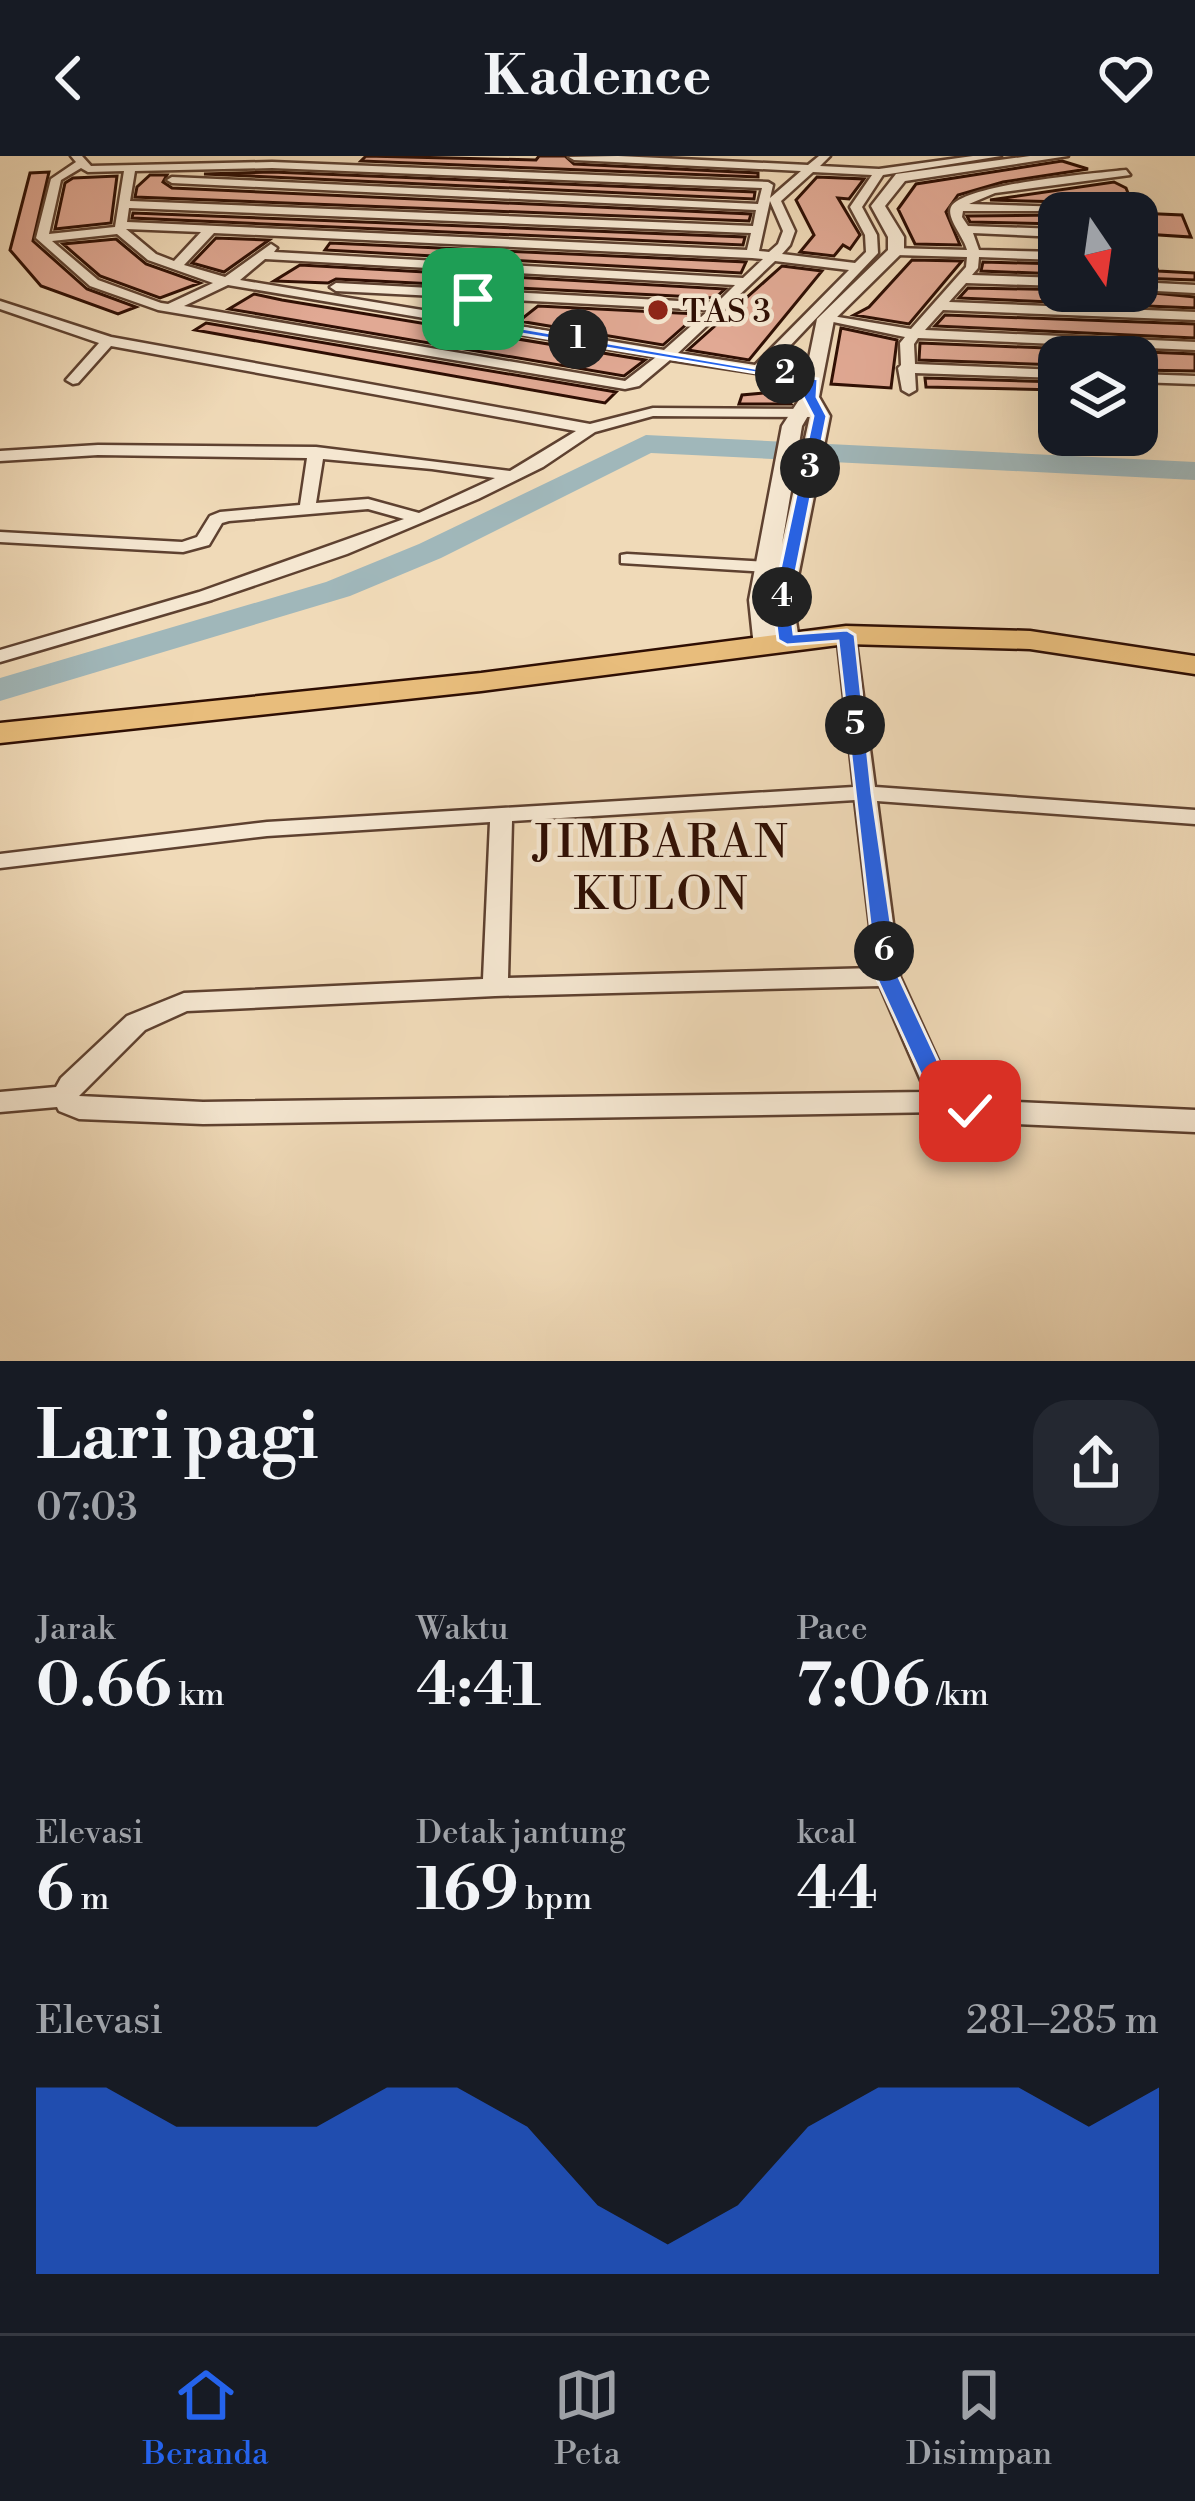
<!DOCTYPE html>
<html lang="id">
<meta charset="utf-8">
<style>
body{margin:0;font-family:"Libre Bodoni",serif;background:#242831;color:#f1f3f6;height:100vh;display:flex;flex-direction:column;font-size:45px;white-space:nowrap}
*{box-sizing:border-box;margin:0}
p{font-size:39px;color:#9ea1a6}
.icon{flex:none;width:66px;height:66px;fill:none;stroke:currentColor;stroke-width:2;stroke-linecap:round;stroke-linejoin:round}
.map{position:relative;height:1205px;overflow:hidden}
.drawer{display:flex;flex-direction:column;background:#171b24;flex:1}
.drawer>*{flex:none}
.needle{width:78px;rotate:167deg}
.fabs{position:absolute;left:1038px;top:36px;display:grid;gap:24px}
.fabs a{display:grid;place-items:center;width:120px;height:120px;border-radius:24px;background:#171b24;box-shadow:0 12px 48px #0002;font-size:60px}
.pin{position:absolute;display:grid;place-items:center;width:102px;height:102px;color:#fff;margin:-51px;border-radius:24px;box-shadow:0 6px 18px #0006}
.km{position:absolute;width:60px;height:60px;margin:-30px;border-radius:50%;background:#222;color:#fff;font-size:33px;line-height:60px;text-align:center}
.round{display:grid;place-items:center;flex:none;width:126px;height:126px;border-radius:36px;background:#242831}
.overview{display:flex;align-items:center;justify-content:space-between;height:204px;padding:0 36px}
h1{font-size:66px;font-weight:700;line-height:90px}
.metrics{display:grid;grid-template-columns:repeat(3,1fr);gap:18px;height:204px;padding:12px 36px}
.metrics div{display:grid;align-content:center}
.metrics b{font-size:60px;font-weight:700}
.metrics small{font-size:33px;font-weight:400}
.metrics p{font-size:33px}
.chart{height:336px;padding:24px 36px}
.chart p{display:flex;justify-content:space-between}
.chart svg{width:100%;height:216px;margin-top:12px;fill:#2563eb;opacity:.7}
header{display:flex;justify-content:space-between;align-items:center;height:156px;padding:0 36px;background:#171b24;font-size:54px;font-weight:700}
.menu{display:flex;justify-content:space-around;align-items:center;height:168px;border-top:3px solid #363941;background:#171b24;font-size:33px;color:#9ea1a6}
.menu a{display:grid;justify-items:center;gap:6px}
.menu .selected{color:#2563eb}
.map>svg:first-child{display:block}
.lines{fill:none;stroke-linecap:round;stroke-linejoin:round}
.river{fill:#a0b7ba;fill-rule:evenodd}
.building{fill:#e1a994;stroke:#2e0e03;stroke-width:3}
.minor-casing{stroke:#5e4130;stroke-width:5}
.tertiary-casing{stroke:#5e4130;stroke-width:5}
.primary-casing{stroke:#2e0e03;stroke-width:5}
.minor{fill:#f5e7d1;fill-rule:evenodd}
.tertiary{fill:#f5e7d1;fill-rule:evenodd}
.primary{fill:#e8bd7c;fill-rule:evenodd}
.route{fill:#2563eb;stroke:#fff;stroke-width:3}
.poi-dot{fill:#8f2418;stroke:#f5e7d1;stroke-width:4.5}
.labels{text-anchor:middle;stroke-width:9;stroke-linejoin:round;paint-order:stroke}
.far-poi-label{font-size:33px;fill:#2e0e03;stroke:#f5e7d1;text-anchor:start}
.quarter-label{font-size:45px;letter-spacing:3px;fill:#2e0e03;stroke:#f5e7d1}
</style>
<header><svg class="icon" aria-label="back" viewBox="0 0 24 24"><path d="M15 5l-7 7 7 7"/></svg>Kadence<svg class="icon" aria-label="heart" viewBox="0 0 24 24"><path d="M12 20l-8-8c-3-5 5-10 8-4 3-6 11-1 8 4z"/></svg></header>
<div class="map">
<svg width="1195" height="1205" viewBox="0 0 1195 1205">
<rect width="100%" height="100%" fill="#f0dab8"/>
<filter id="stains"><feTurbulence type="fractalNoise" baseFrequency=".00167" numOctaves="4"/><feColorMatrix values="0 0 0 0 .2 0 0 0 0 .09 0 0 0 0 .02 0 0 0 .5 -.17"/></filter>
<radialGradient id="worn" r=".72"><stop offset=".6" stop-color="#630" stop-opacity="0"/><stop offset="1" stop-color="#630" stop-opacity=".3"/></radialGradient>
<g class="lines">
<!-- river -->
<path class="river" d="M 646,279 L 1195,306 L 1195,324 L 651,297 L 441,402 L 350,440 L 0,545 L 0,522 L 326,426 L 419,388 Z"/>
</g>
<!-- building -->
<path class="building" d="M 366,0 L 536,4 L 539,0 L 565,0 L 574,8 L 758,17 L 758,21 L 361,5 Z
M 1062,5 L 1088,13 L 1003,26 L 958,39 L 946,56 L 960,89 L 915,88 L 898,53 L 916,28 Z
M 49,16 L 33,85 L 87,133 L 136,151 L 118,158 L 41,130 L 10,94 L 30,17 Z
M 272,16 L 755,36 L 754,43 L 204,18 Z
M 150,19 L 167,19 L 163,26 L 172,32 L 751,58 L 749,65 L 135,41 L 137,31 Z
M 117,20 L 111,67 L 55,73 L 65,27 L 73,22 Z
M 817,21 L 864,23 L 849,43 L 838,42 L 860,79 L 850,93 L 843,89 L 834,100 L 800,96 L 814,79 L 796,44 Z
M 1114,26 L 1126,32 L 1136,57 L 1116,57 L 1103,47 L 990,44 Z
M 133,57 L 745,81 L 743,89 L 132,62 Z
M 1137,57 L 1182,59 L 1191,81 L 1143,78 L 1158,115 L 1195,117 L 1195,124 L 1137,122 Z
M 1057,59 L 1059,68 L 970,66 L 967,60 Z
M 216,82 L 269,84 L 224,116 L 192,107 Z
M 116,83 L 146,108 L 200,127 L 160,142 L 100,120 L 63,88 Z
M 330,87 L 746,106 L 741,117 L 325,94 Z
M 912,104 L 962,105 L 909,168 L 854,159 L 869,151 Z
M 983,106 L 1059,108 L 1059,118 L 981,115 Z
M 300,109 L 725,133 L 715,142 L 336,123 L 328,127 L 274,125 Z
M 782,110 L 822,115 L 749,204 L 688,194 Z
M 968,132 L 1133,135 L 1195,141 L 1195,152 L 959,142 Z
M 254,138 L 282,144 L 645,204 L 624,220 L 229,153 Z
M 538,150 L 698,158 L 663,189 L 519,165 Z
M 945,159 L 1195,168 L 1195,182 L 935,170 Z
M 206,167 L 616,236 L 605,247 L 195,174 Z
M 841,172 L 897,184 L 891,232 L 831,228 Z
M 920,187 L 1195,198 L 1195,215 L 1137,214 L 1137,201 L 1059,200 L 1059,209 L 919,204 Z
M 925,222 L 1059,226 L 1059,234 L 926,231 Z
M 765,223 L 791,227 L 784,237 L 791,248 L 739,248 L 742,239 L 764,237 Z"/>
<g class="lines">
<!-- minor casing -->
<g class="minor-casing">
<path id="minor" d="M 71,0 L 82,0 L 91,10 L 272,6 L 768,26 L 773,29 L 770,42 L 801,15 L 574,4 L 569,1 L 618,0 L 808,9 L 819,0 L 830,0 L 820,10 L 879,13 L 973,0 L 1001,0 L 883,19 L 862,51 L 877,79 L 878,97 L 769,212 L 816,220 L 816,226 L 670,204 L 639,230 L 625,233 L 158,154 L 90,130 L 36,82 L 51,23 L 76,6 ZM 81,12 L 88,16 L 124,15 L 115,71 L 49,78 L 61,24 ZM 272,12 L 762,32 L 758,48 L 172,21 L 167,24 L 172,27 L 756,54 L 753,70 L 130,45 L 135,15 ZM 813,16 L 872,19 L 850,51 L 865,79 L 866,96 L 855,107 L 782,98 L 790,89 L 795,75 L 781,45 ZM 770,45 L 783,75 L 778,88 L 769,96 L 759,95 ZM 129,52 L 751,77 L 747,94 L 127,66 ZM 126,73 L 201,76 L 174,105 L 156,98 ZM 214,77 L 752,102 L 763,103 L 743,122 L 274,96 L 277,92 L 271,88 L 225,121 L 184,109 ZM 117,78 L 148,104 L 213,127 L 168,148 L 161,147 L 98,124 L 52,85 ZM 265,103 L 735,129 L 717,147 L 336,127 L 330,131 L 336,135 L 709,154 L 664,194 L 240,124 ZM 775,105 L 849,114 L 755,209 L 678,197 ZM 228,129 L 656,201 L 625,225 L 184,150 Z
M 1126,14 L 1130,19 L 995,37 L 969,48 L 1103,52 L 1109,55 L 963,55 L 962,61 L 968,70 L 1059,73 L 1059,81 L 973,77 L 979,94 L 1059,96 L 1059,104 L 979,101 L 978,112 L 972,119 L 1059,122 L 1059,130 L 966,127 L 949,146 L 1195,156 L 1195,164 L 943,154 L 925,174 L 1195,186 L 1195,194 L 918,182 L 914,188 L 915,208 L 1059,214 L 1059,222 L 915,217 L 916,234 L 909,238 L 902,234 L 898,212 L 901,209 L 900,187 L 905,181 L 819,163 L 826,159 L 911,173 L 966,111 L 967,101 L 896,99 L 890,95 L 892,92 L 967,94 C 964,81 946,62 951,51 C 963,28 1097,17 1126,14 Z
M 1137,126 L 1195,129 L 1195,137 L 1137,134 Z
M 0,145 L 111,181 L 590,268 L 653,252 L 818,253 L 825,257 L 818,261 L 653,260 L 595,276 L 543,311 L 478,343 L 347,398 L 212,444 L 0,506 L 0,494 L 199,436 L 404,363 L 368,353 L 229,365 L 222,367 L 209,389 L 183,396 L 0,386 L 0,376 L 182,386 L 197,381 L 210,360 L 220,356 L 300,349 L 307,302 L 98,299 L 0,305 L 0,295 L 98,289 L 316,291 L 510,315 L 576,275 L 111,190 L 78,227 L 73,228 L 66,224 L 99,187 L 0,153 ZM 323,303 L 432,313 L 495,322 L 419,357 L 368,343 L 316,347 Z
M 1137,218 L 1195,220 L 1195,228 L 1137,226 Z
M 627,398 L 767,406 L 776,411 L 767,416 L 621,407 L 621,399 Z
M 846,473 L 855,479 L 875,631 L 1195,654 L 1195,668 L 877,645 L 900,821 L 954,939 L 971,944 L 1195,954 L 1195,976 L 970,966 L 943,956 L 203,968 L 79,963 L 59,955 L 57,951 L 0,956 L 0,936 L 56,931 L 61,922 L 127,860 L 184,837 L 483,823 L 490,666 L 267,680 L 0,712 L 0,698 L 267,666 L 854,631 L 837,479 ZM 855,644 L 875,812 L 508,822 L 512,665 ZM 880,830 L 926,936 L 203,946 L 79,940 L 145,874 L 187,855 L 495,840 Z"/>
</g>
<!-- tertiary casing -->
<g class="tertiary-casing">
<path id="tertiary" d="M 1030,0 L 1068,0 L 905,25 L 885,50 L 904,81 L 904,95 L 834,164 L 819,241 L 830,260 L 793,446 L 799,484 L 787,491 L 775,484 L 772,491 L 754,491 L 749,444 L 782,270 L 801,241 L 817,163 L 888,94 L 888,81 L 871,50 L 896,18 ZM 809,258 L 810,260 L 782,388 L 802,270 Z"/>
</g>
<!-- primary casing -->
<g class="primary-casing">
<path id="primary" d="M 846,470 L 1030,475 L 1195,500 L 1195,518 L 1030,493 L 846,488 L 481,535 L 0,587 L 0,567 L 481,517 Z"/>
</g>
<!-- minor -->
<use href="#minor" class="minor"/>
<!-- tertiary -->
<use href="#tertiary" class="tertiary"/>
<!-- primary -->
<use href="#primary" class="primary"/>
</g>
<!-- route -->
<path class="route" d="M 469,141 L 477,141 L 488,154 L 469,163 L 818,223 L 817,241 L 827,260 L 790,446 L 794,478 L 847,474 L 855,479 L 872,637 L 899,821 L 954,939 L 979,948 L 983,955 L 979,962 L 970,964 L 936,952 L 876,821 L 838,485 L 787,489 L 778,484 L 773,446 L 813,260 L 803,241 L 804,225 L 449,166 L 449,161 L 474,152 Z"/>
<!-- markers -->
<circle class="poi-dot" cx="658" cy="154" r="12"/>
<g class="labels">
<!-- far-poi labels -->
<g class="far-poi-label">
<text x="682" y="166">TAS 3</text>
</g>
<!-- quarter labels -->
<g class="quarter-label">
<text x="662" y="701">JIMBARAN<tspan x="662" dy="52">KULON</tspan></text>
</g>
</g>
<rect width="100%" height="100%" filter="url(#stains)"/>
<rect width="100%" height="100%" fill="url(#worn)"/>
</svg>
<div class="fabs">
<a><svg class="needle" viewBox="-14 -14 28 28"><path d="M0-13l5 13h-10z" fill="#e53935"/><path d="M0 13l5-13h-10z" fill="#9ea1a6"/></svg></a>
<a><svg class="icon" aria-label="layers" viewBox="0 0 24 24"><path d="M12 4l9 5-9 5-9-5zM3 14l9 5 9-5"/></svg></a>
</div>
<div class="pin" style="left:473px;top:143px;background:#1e9e55"><svg class="icon" aria-label="arrive" viewBox="0 0 24 24"><path d="M6 21V4h12l-3 4 3 4H6"/></svg></div>
<div class="pin" style="left:970px;top:955px;background:#d93025"><svg class="icon" aria-label="check" viewBox="0 0 24 24"><path d="M5 12l5 5 9-10"/></svg></div>
<b class="km" style="left:578px;top:183px">1</b>
<b class="km" style="left:785px;top:218px">2</b>
<b class="km" style="left:810px;top:312px">3</b>
<b class="km" style="left:782px;top:441px">4</b>
<b class="km" style="left:855px;top:569px">5</b>
<b class="km" style="left:884px;top:795px">6</b>
</div>
<section class="drawer">
<div class="overview"><div><h1>Lari pagi</h1><p>07:03</p></div><a class="round"><svg class="icon" aria-label="share" viewBox="0 0 24 24"><path d="M12 15V3M7 8l5-5 5 5M5 13v7h14v-7"/></svg></a></div>
<div class="metrics">
<div><p>Jarak</p><b>0.66<small> km</small></b></div>
<div><p>Waktu</p><b>4:41</b></div>
<div><p>Pace</p><b>7:06<small> /km</small></b></div>
</div>
<div class="metrics">
<div><p>Elevasi</p><b>6<small> m</small></b></div>
<div><p>Detak jantung</p><b>169<small> bpm</small></b></div>
<div><p>kcal</p><b>44</b></div>
</div>
<div class="chart"><p><span>Elevasi</span>281–285 m</p>
<svg viewBox="0 0 160 44" preserveAspectRatio="none"><path d="M0 44V6L10 6L20 14L30 14L40 14L50 6L60 6L70 14L80 30L90 38L100 30L110 14L120 6L130 6L140 6L150 14L160 6V44z"/></svg>
</div>
</section>
<nav class="menu">
<a class="selected"><svg class="icon" aria-label="home" viewBox="0 0 24 24"><path d="M3 11l9-7 9 7M6 9v11h12V9"/></svg>Beranda</a>
<a><svg class="icon" aria-label="map" viewBox="0 0 24 24"><path d="M3 6l6-2 6 2 6-2v14l-6 2-6-2-6 2zM9 4v14M15 6v14"/></svg>Peta</a>
<a><svg class="icon" aria-label="saved" viewBox="0 0 24 24"><path d="M7 4h10v16l-5-4-5 4z"/></svg>Disimpan</a>
</nav>
